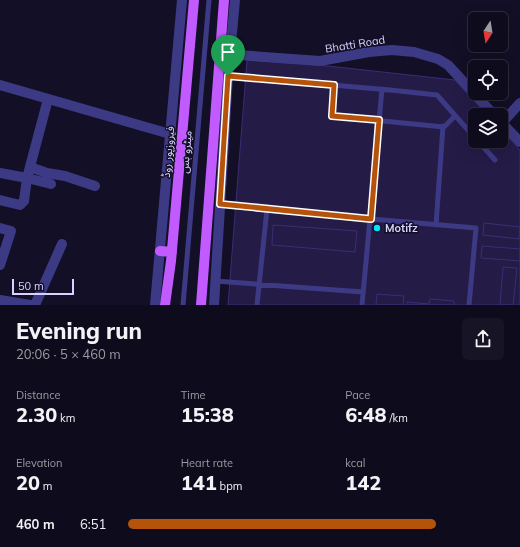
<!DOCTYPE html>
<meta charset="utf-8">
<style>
body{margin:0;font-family:Mulish,"Noto Sans Arabic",sans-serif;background:#171425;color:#f1f3f6;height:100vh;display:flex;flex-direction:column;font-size:15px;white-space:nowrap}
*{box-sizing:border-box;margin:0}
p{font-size:13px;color:#9b9ba3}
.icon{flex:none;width:22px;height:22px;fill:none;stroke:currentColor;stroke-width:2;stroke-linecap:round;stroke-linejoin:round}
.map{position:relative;height:305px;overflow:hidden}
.panel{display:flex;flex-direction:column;background:#0e0b1c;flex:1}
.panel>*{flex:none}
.needle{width:26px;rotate:192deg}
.tools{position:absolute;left:468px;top:12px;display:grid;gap:8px}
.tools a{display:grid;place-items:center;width:40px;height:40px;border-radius:6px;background:#0e0b1c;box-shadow:0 4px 16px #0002,0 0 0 1px #2e2b3b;font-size:20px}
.scale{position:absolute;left:12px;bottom:10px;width:62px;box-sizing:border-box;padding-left:4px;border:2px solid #d9d4ff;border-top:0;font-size:11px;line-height:14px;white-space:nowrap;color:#d9d4ff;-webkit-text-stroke:3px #130f26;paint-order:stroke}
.pin{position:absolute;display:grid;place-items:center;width:34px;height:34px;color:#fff;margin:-41px -17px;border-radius:50% 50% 50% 0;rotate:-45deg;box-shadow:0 0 4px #0007}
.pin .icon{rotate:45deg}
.round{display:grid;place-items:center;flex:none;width:42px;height:42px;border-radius:6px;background:#171425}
.headline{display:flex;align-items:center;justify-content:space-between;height:68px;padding:0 16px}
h1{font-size:22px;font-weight:800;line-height:30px}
.stats{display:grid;grid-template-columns:repeat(3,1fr);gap:6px;height:68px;padding:4px 16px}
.stats div{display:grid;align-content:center}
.stats b{font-size:20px;font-weight:800}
.stats small{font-size:11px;font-weight:400}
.stats p{font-size:11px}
ul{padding:0 16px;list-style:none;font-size:13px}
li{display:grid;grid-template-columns:64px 48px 1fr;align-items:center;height:30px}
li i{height:10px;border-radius:5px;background:#b45309}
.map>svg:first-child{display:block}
.building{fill:#241b47;stroke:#3b2d73}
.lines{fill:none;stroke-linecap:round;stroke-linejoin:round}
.lane{stroke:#3d3a85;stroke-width:5}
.street{stroke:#3d3a85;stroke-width:10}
.primary{stroke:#c25bff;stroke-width:10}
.route-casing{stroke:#fff;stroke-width:8}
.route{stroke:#b45309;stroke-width:5}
.poi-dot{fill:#00e5ff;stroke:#130f26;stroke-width:1.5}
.labels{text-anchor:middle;stroke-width:3;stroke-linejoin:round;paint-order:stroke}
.street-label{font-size:11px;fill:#d9d4ff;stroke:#130f26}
.poi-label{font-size:11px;font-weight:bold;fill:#d9d4ff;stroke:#130f26;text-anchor:start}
</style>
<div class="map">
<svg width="520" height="305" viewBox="0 0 520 305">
<rect width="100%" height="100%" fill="#130f26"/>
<!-- building -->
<path class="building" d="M 247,60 L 319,65 L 455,80 L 488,115 L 475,115 L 475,141 L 501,141 L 501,129 L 520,150 L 520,305 L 228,305 Z
M 484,223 L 520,227 L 519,239 L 483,235 Z
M 273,225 L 357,231 L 355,252 L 272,245 Z
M 482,246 L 520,249 L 520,261 L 481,258 Z
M 503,267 L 517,268 L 513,305 L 500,305 Z
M 377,294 L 404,296 L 403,305 L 376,305 Z
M 430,299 L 454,301 L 454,305 L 407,305 L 407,302 L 429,304 Z"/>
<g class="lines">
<!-- lane -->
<path class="lane" d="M 228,76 L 390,90 L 437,95 L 475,138
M 334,85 L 332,116 L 444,127 L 455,116
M 478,141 L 495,160
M 220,204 L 371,219 L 476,228 L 469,305
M 436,225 L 443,126
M 215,281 L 363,292
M 183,305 L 209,0
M 257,305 L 267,209
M 362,305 L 382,89"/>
<!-- street -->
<path class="street" d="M 224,54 L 320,61 L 369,52 L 392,50 L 414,52 L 438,59 L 448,65 L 494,115
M 0,85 L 170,134
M 501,122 L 520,142
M 502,123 L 520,103
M 30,167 L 47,173 L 65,176 L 95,186
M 0,173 L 27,178 L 51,184
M 0,200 L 20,205 L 24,201 L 27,178 L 48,99
M 0,228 L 11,231 L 0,265
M 0,300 L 30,305
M 35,305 L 62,244
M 155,305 L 182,0
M 214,305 L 228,76 L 235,0"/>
<!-- primary -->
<path class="primary" d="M 160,251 L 172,252
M 165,305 L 171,261 L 194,0
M 201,305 L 224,0"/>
</g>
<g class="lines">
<!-- route casing -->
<g class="route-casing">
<path id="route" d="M 228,76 L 334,85 L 332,116 L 379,120 L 371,219 L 220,204 Z"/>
</g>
<!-- route -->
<use href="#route" class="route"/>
</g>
<!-- markers -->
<circle class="poi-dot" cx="377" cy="228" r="4"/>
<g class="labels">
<!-- street labels -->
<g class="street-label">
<text transform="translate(355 44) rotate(-9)" y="4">Bhatti Road</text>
<text transform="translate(168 152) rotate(-85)" y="4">فیروزپور روڈ</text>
<text transform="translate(186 152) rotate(-85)" y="4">میٹرو بس</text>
</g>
<!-- poi labels -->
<g class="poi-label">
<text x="385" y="232">Motifz</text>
</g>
</g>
</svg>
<div class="tools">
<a><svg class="needle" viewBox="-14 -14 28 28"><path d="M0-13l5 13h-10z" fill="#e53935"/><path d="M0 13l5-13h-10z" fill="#9b9ba3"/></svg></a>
<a><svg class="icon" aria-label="locate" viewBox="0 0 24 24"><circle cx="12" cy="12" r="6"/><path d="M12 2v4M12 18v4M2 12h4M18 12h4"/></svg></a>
<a><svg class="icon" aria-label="layers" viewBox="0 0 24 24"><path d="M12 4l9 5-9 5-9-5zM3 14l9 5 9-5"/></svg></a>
</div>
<div class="scale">50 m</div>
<div class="pin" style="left:228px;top:76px;background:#1e9e55"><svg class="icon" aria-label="arrive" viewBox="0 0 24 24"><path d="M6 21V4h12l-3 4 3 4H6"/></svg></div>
</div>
<section class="panel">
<div class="headline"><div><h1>Evening run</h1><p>20:06 · 5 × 460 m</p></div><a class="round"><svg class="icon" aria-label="share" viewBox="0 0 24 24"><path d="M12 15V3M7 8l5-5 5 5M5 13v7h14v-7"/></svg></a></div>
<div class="stats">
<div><p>Distance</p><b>2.30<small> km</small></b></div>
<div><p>Time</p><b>15:38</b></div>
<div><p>Pace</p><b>6:48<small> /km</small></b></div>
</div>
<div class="stats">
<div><p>Elevation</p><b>20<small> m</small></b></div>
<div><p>Heart rate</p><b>141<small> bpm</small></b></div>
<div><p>kcal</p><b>142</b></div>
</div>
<ul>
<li><b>460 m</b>6:51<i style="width:82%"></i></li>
</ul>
</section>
